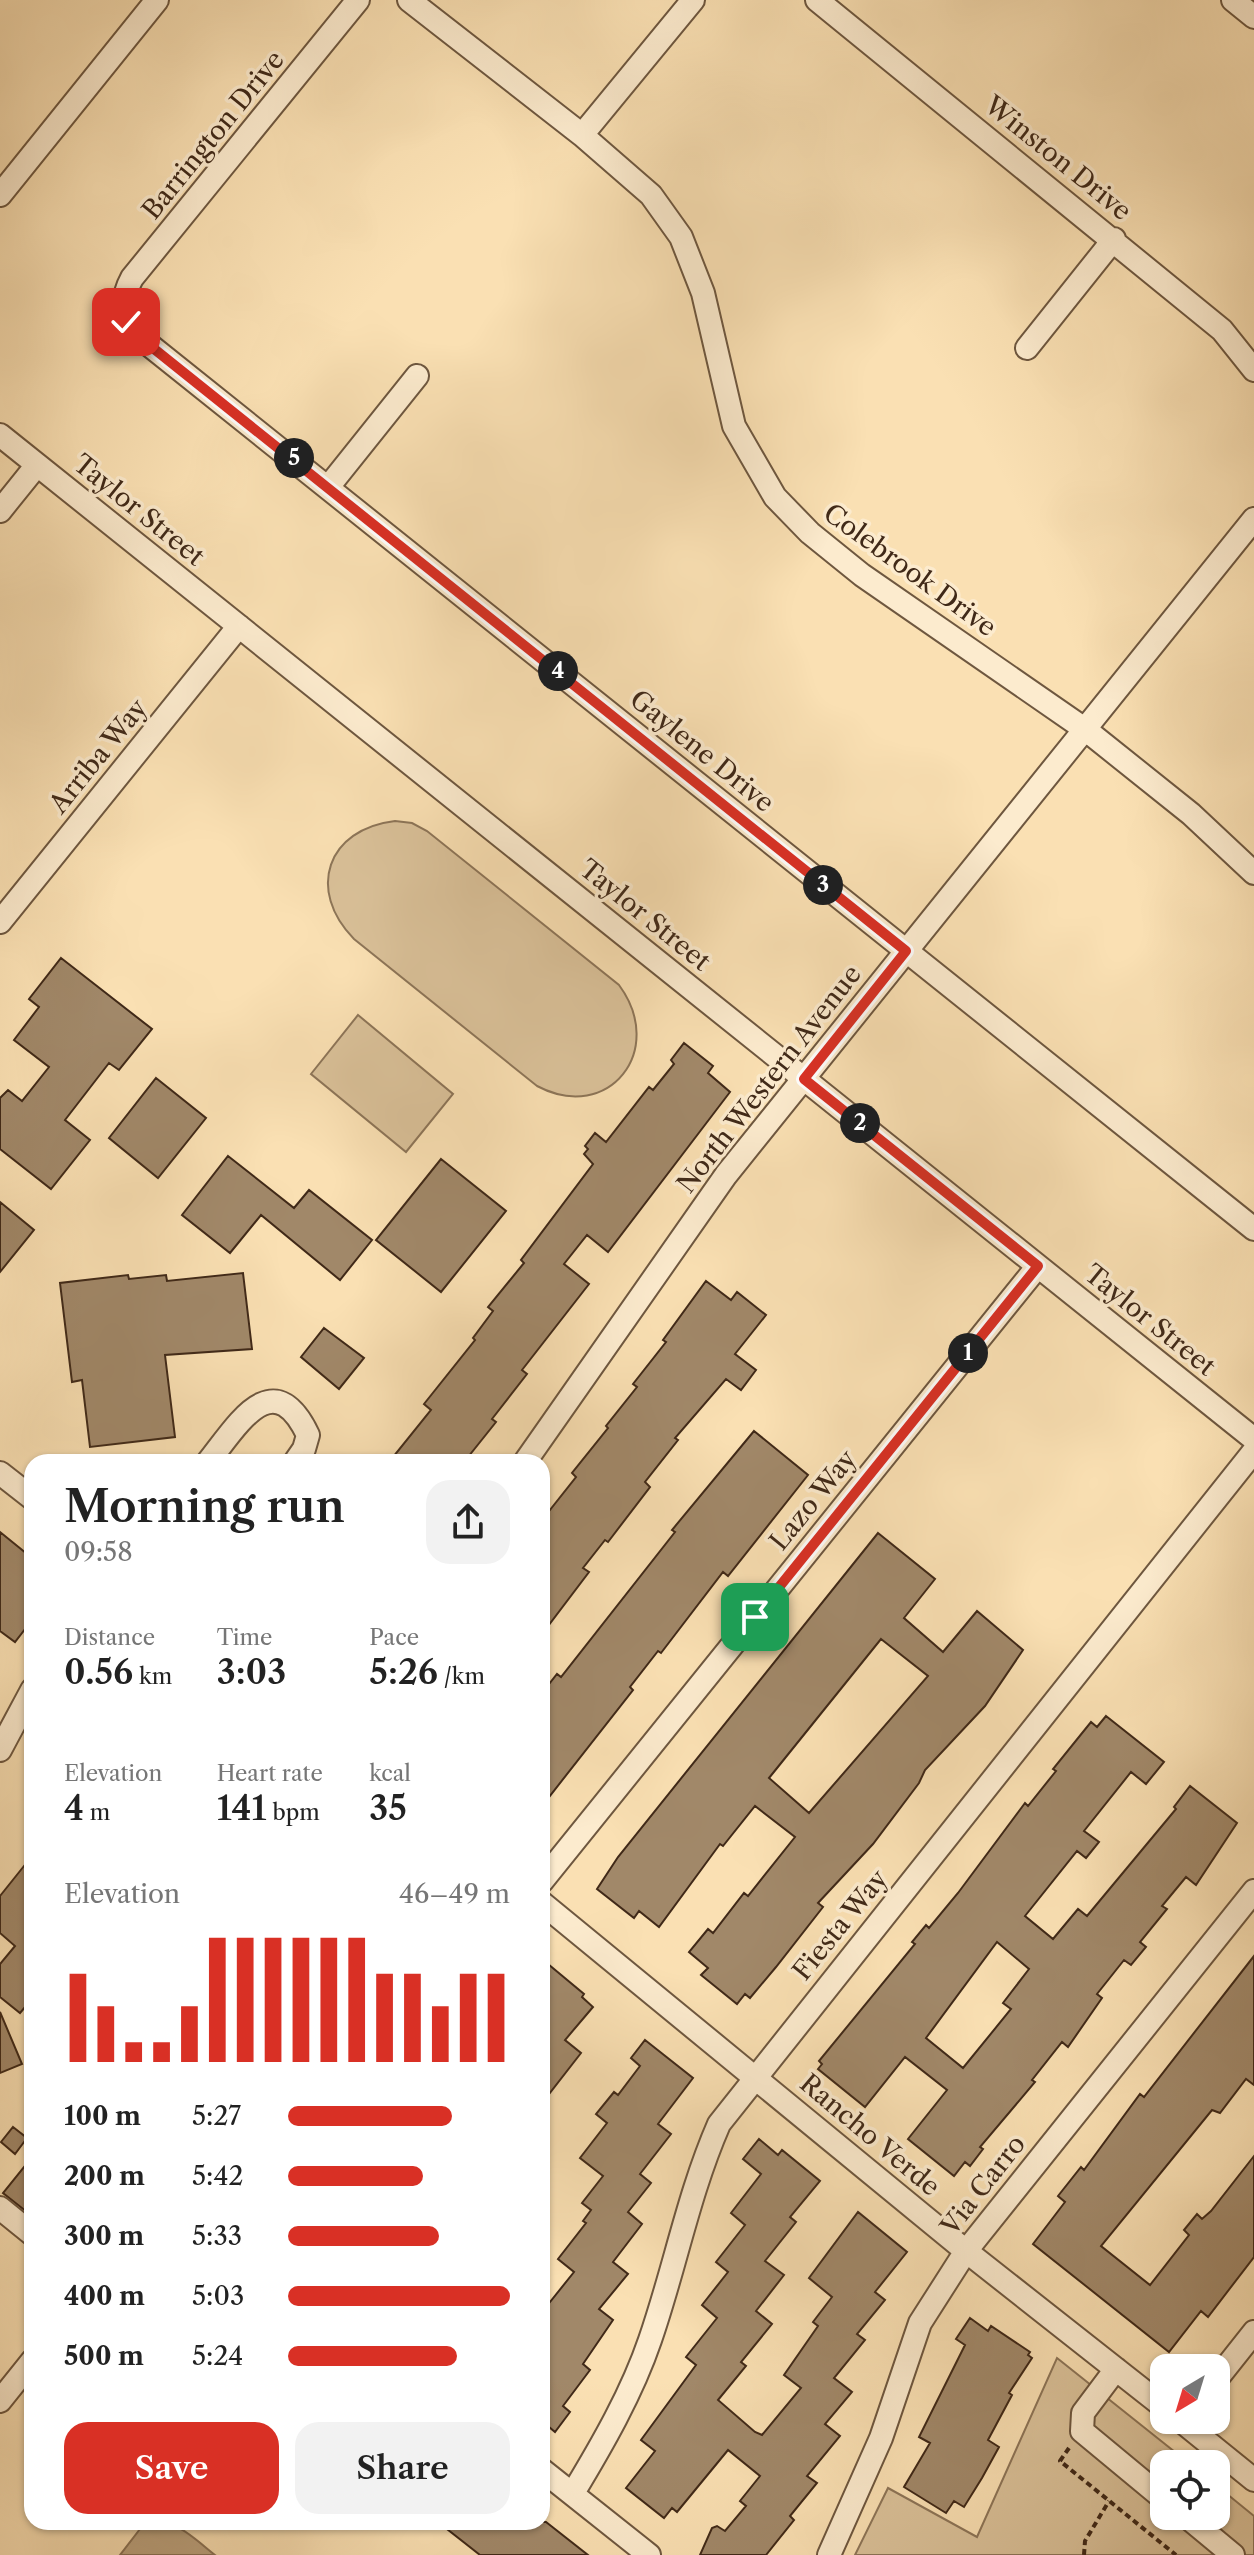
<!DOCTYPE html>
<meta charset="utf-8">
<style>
body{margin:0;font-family:"Libre Caslon Text",serif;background:#f2f2f2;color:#222;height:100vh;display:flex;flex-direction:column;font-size:30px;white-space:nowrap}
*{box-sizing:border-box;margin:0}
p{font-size:26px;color:#767676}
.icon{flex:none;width:44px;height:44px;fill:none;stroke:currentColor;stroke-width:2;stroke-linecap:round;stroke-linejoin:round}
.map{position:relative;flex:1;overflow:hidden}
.details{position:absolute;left:24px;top:1454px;width:526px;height:1076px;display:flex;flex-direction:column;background:#fff;border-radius:24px;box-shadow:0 2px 6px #0004}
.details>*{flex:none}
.needle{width:52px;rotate:218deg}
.buttons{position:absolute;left:1150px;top:2354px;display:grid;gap:16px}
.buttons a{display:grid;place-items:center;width:80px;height:80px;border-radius:16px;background:#fff;box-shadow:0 2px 6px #0004;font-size:40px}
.pin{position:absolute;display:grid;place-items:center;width:68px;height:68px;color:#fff;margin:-34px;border-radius:16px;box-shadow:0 4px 12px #0006}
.km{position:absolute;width:40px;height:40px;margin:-20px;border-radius:50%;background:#222;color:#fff;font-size:22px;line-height:40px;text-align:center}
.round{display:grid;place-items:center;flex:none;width:84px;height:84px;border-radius:24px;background:#f2f2f2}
.summary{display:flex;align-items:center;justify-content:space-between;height:136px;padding:0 40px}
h1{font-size:44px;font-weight:600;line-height:60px}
.metrics{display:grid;grid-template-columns:repeat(3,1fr);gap:12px;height:136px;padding:8px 40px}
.metrics div{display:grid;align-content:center}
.metrics b{font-size:34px;font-weight:600}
.metrics small{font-size:22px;font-weight:400}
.metrics p{font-size:22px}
.chart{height:224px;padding:16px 40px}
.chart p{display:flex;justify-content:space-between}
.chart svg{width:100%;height:144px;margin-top:8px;stroke:#d93025;stroke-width:6}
.primary-button{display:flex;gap:16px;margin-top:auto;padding:16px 40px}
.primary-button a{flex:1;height:92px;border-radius:24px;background:#d93025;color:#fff;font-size:32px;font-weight:600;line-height:92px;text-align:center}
.primary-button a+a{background:#f2f2f2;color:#222}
ul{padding:0 40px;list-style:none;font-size:26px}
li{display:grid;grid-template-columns:128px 96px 1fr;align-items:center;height:60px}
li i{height:20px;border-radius:10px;background:#d93025}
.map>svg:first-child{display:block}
.green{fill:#dac199;stroke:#8d7558;stroke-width:2}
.water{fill:#bba27e;stroke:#8a7255;stroke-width:2}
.building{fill:#a18869;stroke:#402918;stroke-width:2;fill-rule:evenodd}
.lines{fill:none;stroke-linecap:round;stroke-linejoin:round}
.minor-casing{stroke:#6e573f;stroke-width:26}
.path{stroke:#402918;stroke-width:4;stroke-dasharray:6 4;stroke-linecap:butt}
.minor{stroke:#fcebce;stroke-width:22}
.route-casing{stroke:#fff;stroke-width:16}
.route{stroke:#d93025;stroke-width:10}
.labels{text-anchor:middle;stroke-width:7;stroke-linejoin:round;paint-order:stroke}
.street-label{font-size:26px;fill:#402918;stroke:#fcebce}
</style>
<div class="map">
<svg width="1254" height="2555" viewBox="0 0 1254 2555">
<rect width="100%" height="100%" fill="#fae0b3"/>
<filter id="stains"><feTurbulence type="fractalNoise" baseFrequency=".0025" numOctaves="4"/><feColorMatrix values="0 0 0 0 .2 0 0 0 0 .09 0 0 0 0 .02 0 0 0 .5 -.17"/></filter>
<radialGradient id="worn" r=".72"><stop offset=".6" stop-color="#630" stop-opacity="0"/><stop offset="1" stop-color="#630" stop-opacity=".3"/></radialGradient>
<!-- green -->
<path class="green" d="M 395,821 L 412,823 L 427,831 L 619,985 C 667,1050 609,1124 537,1086 L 354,939 C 306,890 327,829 395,821 Z
M 358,1015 L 453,1094 L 406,1152 L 311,1074 Z
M 1057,2358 L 1190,2464 L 1164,2464 L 1164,2516 L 1216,2516 L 1216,2485 L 1254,2516 L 1254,2555 L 855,2555 L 888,2488 L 977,2537 Z"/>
<!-- water -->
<path class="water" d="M 157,2522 C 180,2522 198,2542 215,2555 L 120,2555 L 140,2529 Z"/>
<!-- building -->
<path class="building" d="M 61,958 L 152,1029 L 119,1070 L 109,1063 L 65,1120 L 90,1140 L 51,1189 L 0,1149 L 0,1098 L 8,1090 L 22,1101 L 49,1067 L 14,1040 L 39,1007 L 29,999 Z
M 684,1043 L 713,1066 L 708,1073 L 730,1092 L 608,1252 L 587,1235 L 564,1264 L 589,1284 L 522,1370 L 527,1374 L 492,1419 L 496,1422 L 464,1462 L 389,1462 L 431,1410 L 424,1404 L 475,1340 L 473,1338 L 493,1311 L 488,1307 L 524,1263 L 521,1260 L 593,1164 L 584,1154 L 588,1149 L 585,1146 L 595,1133 L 606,1142 L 649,1087 L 653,1090 L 674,1064 L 671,1060 Z
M 156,1078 L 206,1118 L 158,1178 L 109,1138 Z
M 228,1156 L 294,1208 L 309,1190 L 372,1240 L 340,1280 L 261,1215 L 230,1253 L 182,1215 Z
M 441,1159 L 506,1211 L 441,1292 L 376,1240 Z
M 0,1202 L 34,1230 L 0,1272 Z
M 243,1273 L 252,1349 L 165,1355 L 175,1437 L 90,1447 L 82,1380 L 72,1382 L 60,1283 L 128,1275 L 129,1279 L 166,1275 L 167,1281 Z
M 706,1281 L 731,1300 L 737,1292 L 766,1315 L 735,1354 L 756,1370 L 741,1390 L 726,1379 L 675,1438 L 678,1440 L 645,1482 L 650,1487 L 608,1542 L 605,1540 L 583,1568 L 589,1572 L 542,1634 L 542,1520 L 576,1477 L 572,1473 L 608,1428 L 606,1426 L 637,1387 L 633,1384 L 666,1342 L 663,1340 Z
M 324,1328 L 364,1358 L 339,1389 L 301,1357 Z
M 754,1431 L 808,1475 L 728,1576 L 723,1572 L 661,1653 L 658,1651 L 630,1687 L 633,1690 L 542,1806 L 542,1693 L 557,1674 L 561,1677 L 675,1532 L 672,1530 Z
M 0,1532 L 32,1558 L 32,1620 L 15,1642 L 0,1631 Z
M 878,1533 L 935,1579 L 904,1618 L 943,1652 L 977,1611 L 1023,1650 L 985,1706 L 925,1770 L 919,1783 L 873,1844 L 818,1903 L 823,1907 L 776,1967 L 750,1998 L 745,1994 L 737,2004 L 701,1975 L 708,1968 L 689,1952 L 708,1929 L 713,1933 L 744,1893 L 748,1896 L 795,1837 L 755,1806 L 723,1846 L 720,1844 L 659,1927 L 639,1911 L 634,1918 L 597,1889 L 618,1857 ZM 881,1639 L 928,1676 L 809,1813 L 769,1778 Z
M 1106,1716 L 1164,1762 L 1146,1784 L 1131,1772 L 1084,1831 L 1099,1842 L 1086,1858 L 1077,1851 L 1025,1916 L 1053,1939 L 1078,1909 L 1087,1916 L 1176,1809 L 1174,1807 L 1190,1786 L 1237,1823 L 1196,1885 L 1186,1877 L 1162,1906 L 1167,1909 L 1140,1942 L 1146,1947 L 1131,1965 L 1124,1960 L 1097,1994 L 1102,1998 L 1068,2047 L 1062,2042 L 1032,2080 L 1035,2082 L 980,2147 L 983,2149 L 970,2166 L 965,2162 L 954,2176 L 908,2139 L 947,2090 L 905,2057 L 865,2107 L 818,2069 L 822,2064 L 819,2061 L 915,1944 L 912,1942 L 926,1925 L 929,1928 L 958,1893 L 1025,1803 L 1028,1806 L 1056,1771 L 1053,1769 L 1091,1722 L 1097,1727 ZM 997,1942 L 1029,1969 L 1003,2003 L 1011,2009 L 963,2068 L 926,2038 Z
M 32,1856 L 32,1999 L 20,2013 L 0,1997 L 0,1964 L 15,1946 L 0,1933 L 0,1896 Z
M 1254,1956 L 1254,2085 L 1246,2079 L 1220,2113 L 1212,2110 L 1101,2246 L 1150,2285 L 1189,2235 L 1184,2230 L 1197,2214 L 1202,2219 L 1211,2211 L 1254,2156 L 1254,2257 L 1208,2317 L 1201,2311 L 1169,2352 L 1033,2244 L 1065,2202 L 1058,2196 L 1081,2167 L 1084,2170 L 1140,2094 L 1144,2097 Z
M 542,1959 L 584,1994 L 582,1997 L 593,2007 L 565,2040 L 581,2053 L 542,2103 Z
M 0,2012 L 22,2064 L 0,2073 Z
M 645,2040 L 693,2078 L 658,2124 L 671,2134 L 640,2174 L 651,2183 L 628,2212 L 642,2224 L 613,2262 L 628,2274 L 599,2309 L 613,2320 L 583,2364 L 590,2370 L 563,2406 L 570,2412 L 555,2432 L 542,2421 L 542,2312 L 574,2272 L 558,2259 L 586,2223 L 583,2221 L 591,2210 L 582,2203 L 603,2176 L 580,2158 L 607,2123 L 596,2114 L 614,2092 L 618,2095 L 640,2066 L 631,2058 Z
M 13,2127 L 27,2138 L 15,2154 L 1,2142 Z
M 759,2139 L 778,2155 L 782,2150 L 820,2181 L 790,2217 L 796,2222 L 765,2261 L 784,2275 L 756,2311 L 772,2324 L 741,2362 L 746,2366 L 718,2400 L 755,2432 L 762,2435 L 801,2388 L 784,2375 L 818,2326 L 813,2322 L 832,2297 L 809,2278 L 858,2212 L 907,2252 L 875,2292 L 885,2300 L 857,2334 L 865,2340 L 834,2378 L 852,2392 L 825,2424 L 840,2436 L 807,2476 L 817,2483 L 790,2516 L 794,2520 L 766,2555 L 700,2555 L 712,2528 L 717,2526 L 725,2531 L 746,2506 L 740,2501 L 760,2476 L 728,2450 L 677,2512 L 672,2508 L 664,2518 L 626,2488 L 655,2451 L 641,2440 L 696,2365 L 686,2357 L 717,2318 L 702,2305 L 728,2272 L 716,2262 L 745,2225 L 731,2213 L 761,2174 L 743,2159 Z
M 32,2157 L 32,2216 L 3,2193 Z
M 970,2318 L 988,2331 L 991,2326 L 1030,2352 L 1028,2355 L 1032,2358 L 1009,2393 L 1012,2395 L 988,2440 L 999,2447 L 982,2478 L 964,2507 L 954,2501 L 946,2513 L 904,2487 L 930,2443 L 919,2437 L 965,2345 L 956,2339 Z
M 438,2522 L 546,2522 L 588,2555 L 480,2555 Z"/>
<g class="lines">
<!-- minor casing -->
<g class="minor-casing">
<path id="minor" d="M 358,0 L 132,278 C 120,300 123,317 138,336 L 1254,1229
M 409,0 L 582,135 L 651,195 L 681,237 L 703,293 L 734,426 L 775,497 L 810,533 L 862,575 L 1086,730 L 1191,814 L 1254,873
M 817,0 L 1222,330 L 1254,370
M 1233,0 L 1254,17
M 582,135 L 693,0
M 0,195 L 157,0
M 1027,348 L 1114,239
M 0,435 L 1254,1439
M 329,486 L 417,376
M 0,511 L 37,465
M 0,922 L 239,626
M 208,1462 C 237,1426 273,1362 308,1435 L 304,1449 L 295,1462
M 525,1462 L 726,1175 L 1254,519
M 0,1473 L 32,1498
M 0,1750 L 32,1690
M 542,1881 L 1038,1266
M 542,1903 L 966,2251 L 1164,2407
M 0,2208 L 32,2234
M 1116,2369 L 1083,2413 L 1082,2431 L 1164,2499
M 1216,2380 L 1254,2332
M 0,2401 L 32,2361
M 1180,2420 L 1254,2480
M 542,2470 L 649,2555
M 573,2493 C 602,2445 632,2393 650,2340 C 675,2268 688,2195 719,2124 L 1254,1451
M 1186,2516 L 1233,2555
M 829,2555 L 881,2438 L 920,2323 L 966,2251 L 1254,1891"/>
</g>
<!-- path -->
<path class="path" d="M 1069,2448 L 1060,2461 L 1176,2555
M 1084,2555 L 1085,2541 L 1109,2501"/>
<!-- minor -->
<use href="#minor" class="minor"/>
</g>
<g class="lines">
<!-- route casing -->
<g class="route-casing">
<path id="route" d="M 126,322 L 138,336 L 906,951 L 804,1079 L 1038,1266 L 755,1617"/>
</g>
<!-- route -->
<use href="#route" class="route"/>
</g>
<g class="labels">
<!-- street labels -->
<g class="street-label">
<text transform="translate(213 135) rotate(-51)" y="9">Barrington Drive</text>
<text transform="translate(1058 158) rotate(39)" y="9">Winston Drive</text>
<text transform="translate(139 510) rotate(39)" y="9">Taylor Street</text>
<text transform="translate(910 570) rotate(36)" y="9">Colebrook Drive</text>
<text transform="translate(702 751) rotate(39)" y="9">Gaylene Drive</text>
<text transform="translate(98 756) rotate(-51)" y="9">Arriba Way</text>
<text transform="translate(645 915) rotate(39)" y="9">Taylor Street</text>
<text transform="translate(769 1079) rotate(-52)" y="9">North Western Avenue</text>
<text transform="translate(1150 1320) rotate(39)" y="9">Taylor Street</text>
<text transform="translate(813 1500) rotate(-51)" y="9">Lazo Way</text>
<text transform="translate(840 1925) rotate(-51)" y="9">Fiesta Way</text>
<text transform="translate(870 2135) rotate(40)" y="9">Rancho Verde</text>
<text transform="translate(983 2185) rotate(-52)" y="9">Via Carro</text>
</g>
</g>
<rect width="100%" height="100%" filter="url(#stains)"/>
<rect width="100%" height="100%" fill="url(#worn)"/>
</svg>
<div class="buttons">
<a><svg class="needle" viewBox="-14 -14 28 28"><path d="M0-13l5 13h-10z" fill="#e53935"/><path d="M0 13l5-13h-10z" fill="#767676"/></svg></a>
<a><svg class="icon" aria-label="locate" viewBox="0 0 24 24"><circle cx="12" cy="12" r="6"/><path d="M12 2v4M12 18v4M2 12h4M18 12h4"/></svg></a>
</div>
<div class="pin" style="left:755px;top:1617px;background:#1e9e55"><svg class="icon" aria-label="arrive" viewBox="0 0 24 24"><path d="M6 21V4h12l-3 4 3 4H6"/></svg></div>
<div class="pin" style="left:126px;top:322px;background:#d93025"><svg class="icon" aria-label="check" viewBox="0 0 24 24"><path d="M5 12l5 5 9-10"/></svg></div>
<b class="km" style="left:968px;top:1353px">1</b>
<b class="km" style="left:860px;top:1123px">2</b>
<b class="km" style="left:823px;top:885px">3</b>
<b class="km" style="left:558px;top:671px">4</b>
<b class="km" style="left:294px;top:458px">5</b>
<section class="details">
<div class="summary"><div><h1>Morning run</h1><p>09:58</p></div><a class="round"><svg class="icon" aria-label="share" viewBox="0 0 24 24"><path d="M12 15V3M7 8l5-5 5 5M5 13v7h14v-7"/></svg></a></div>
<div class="metrics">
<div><p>Distance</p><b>0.56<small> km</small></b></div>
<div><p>Time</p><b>3:03</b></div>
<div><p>Pace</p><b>5:26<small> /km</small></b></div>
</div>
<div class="metrics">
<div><p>Elevation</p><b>4<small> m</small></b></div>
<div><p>Heart rate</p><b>141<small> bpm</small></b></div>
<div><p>kcal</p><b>35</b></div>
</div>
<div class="chart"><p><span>Elevation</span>46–49 m</p>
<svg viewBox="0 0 160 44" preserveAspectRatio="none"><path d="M5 44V17M15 44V27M25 44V38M35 44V38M45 44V27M55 44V6M65 44V6M75 44V6M85 44V6M95 44V6M105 44V6M115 44V17M125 44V17M135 44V27M145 44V17M155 44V17"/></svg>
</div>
<ul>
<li><b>100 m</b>5:27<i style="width:74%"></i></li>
<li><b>200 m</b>5:42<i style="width:61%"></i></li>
<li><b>300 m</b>5:33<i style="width:68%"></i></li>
<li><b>400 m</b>5:03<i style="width:100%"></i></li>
<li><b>500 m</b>5:24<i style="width:76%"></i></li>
</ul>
<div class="primary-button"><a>Save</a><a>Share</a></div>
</section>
</div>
